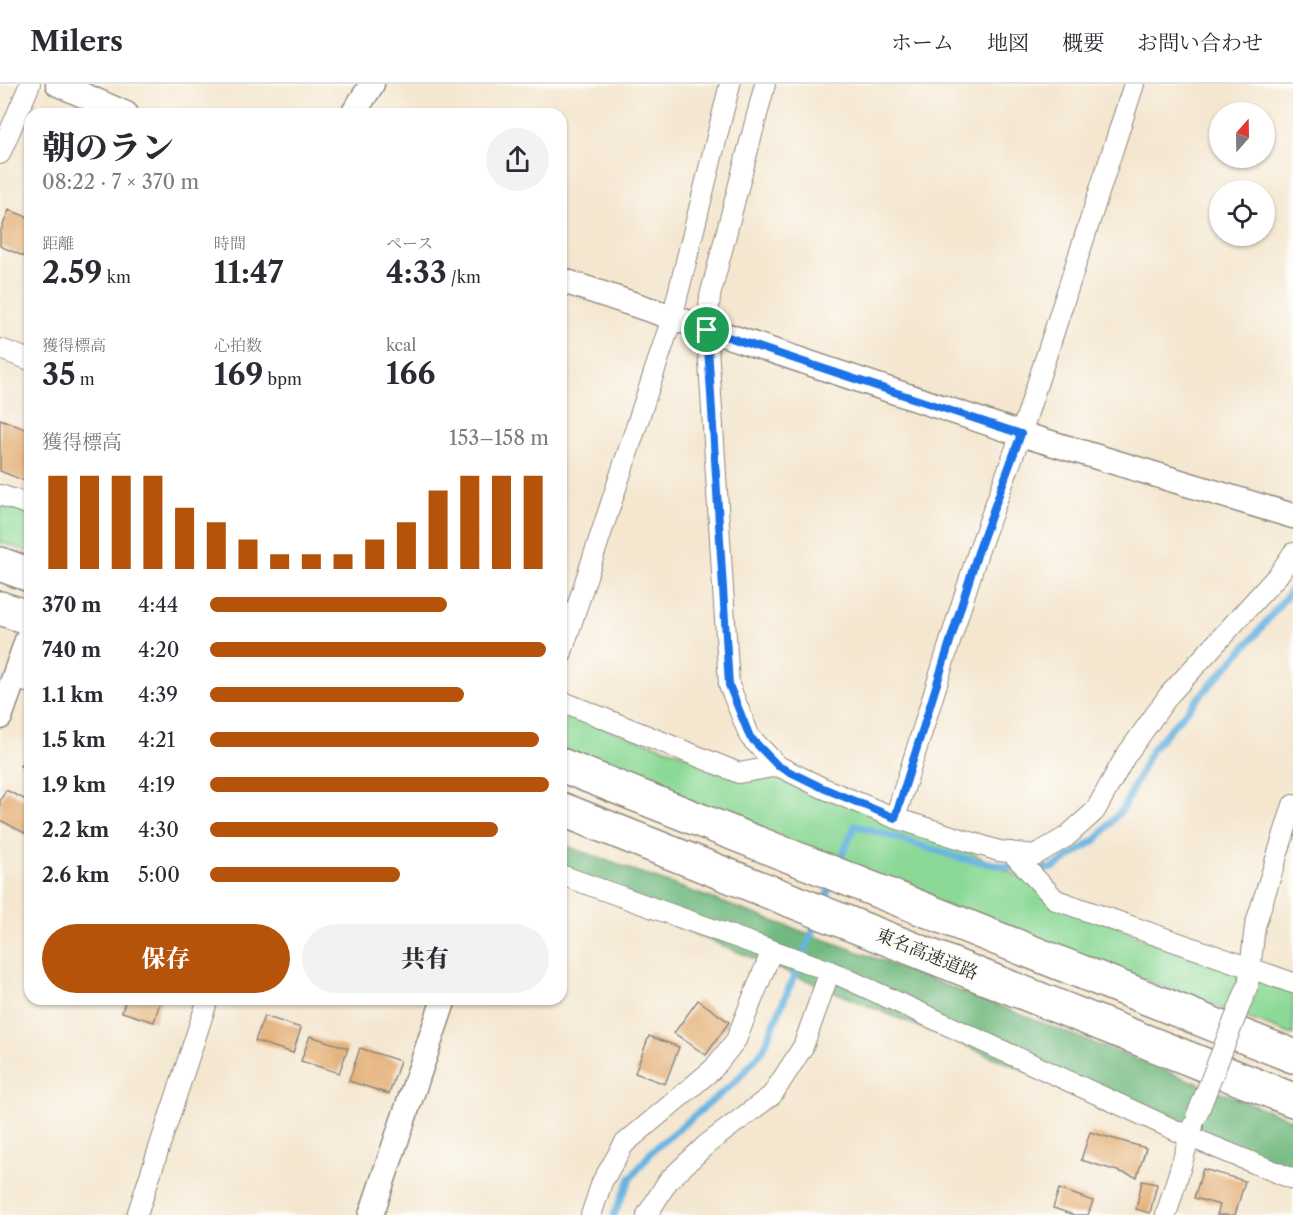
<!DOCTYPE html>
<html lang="ja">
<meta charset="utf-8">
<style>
body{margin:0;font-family:"Libre Caslon Text","Noto Serif JP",serif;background:#f2f2f3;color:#2b2b33;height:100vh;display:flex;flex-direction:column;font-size:22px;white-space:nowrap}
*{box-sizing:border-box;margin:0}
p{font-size:20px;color:#7c7c81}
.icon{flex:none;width:33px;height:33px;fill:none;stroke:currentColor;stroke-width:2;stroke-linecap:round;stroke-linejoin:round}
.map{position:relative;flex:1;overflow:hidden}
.side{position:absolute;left:24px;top:24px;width:543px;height:897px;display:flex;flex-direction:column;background:#fff;border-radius:18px;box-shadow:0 2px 4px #0004}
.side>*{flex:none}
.needle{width:39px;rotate:20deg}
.tools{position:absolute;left:1209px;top:18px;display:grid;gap:12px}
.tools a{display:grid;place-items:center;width:66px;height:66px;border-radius:50%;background:#fff;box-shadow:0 2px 4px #0004;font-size:30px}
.pin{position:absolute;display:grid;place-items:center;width:51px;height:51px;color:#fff;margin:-26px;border:3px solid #fff;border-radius:50%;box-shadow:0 2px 6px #0007}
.round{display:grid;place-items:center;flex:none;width:63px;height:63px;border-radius:32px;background:#f2f2f3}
.head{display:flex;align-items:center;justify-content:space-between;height:102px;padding:0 18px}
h1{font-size:33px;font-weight:800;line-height:45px}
.metrics{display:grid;grid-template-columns:repeat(3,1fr);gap:9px;height:102px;padding:6px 18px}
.metrics div{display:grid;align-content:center}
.metrics b{font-size:30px;font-weight:800}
.metrics small{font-size:16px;font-weight:400}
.metrics p{font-size:16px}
.chart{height:168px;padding:12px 18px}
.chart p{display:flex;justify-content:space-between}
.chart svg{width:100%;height:108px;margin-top:6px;stroke:#b45309;stroke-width:6}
.button{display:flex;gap:12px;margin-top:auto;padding:12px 18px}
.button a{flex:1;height:69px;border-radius:36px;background:#b45309;color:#fff;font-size:24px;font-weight:800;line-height:69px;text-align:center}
.button a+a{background:#f2f2f3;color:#2b2b33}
ul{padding:0 18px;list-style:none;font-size:20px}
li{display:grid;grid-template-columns:96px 72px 1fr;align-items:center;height:45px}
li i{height:15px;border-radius:8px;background:#b45309}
header{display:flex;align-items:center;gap:36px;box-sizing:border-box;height:84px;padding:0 30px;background:#fff;border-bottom:2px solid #e1e1e2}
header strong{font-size:28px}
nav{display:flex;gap:33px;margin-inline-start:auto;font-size:21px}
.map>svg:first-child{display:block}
.green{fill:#8cd997;stroke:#5c8261;stroke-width:1.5}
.forest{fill:#71b980;stroke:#4e7256;stroke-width:1.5}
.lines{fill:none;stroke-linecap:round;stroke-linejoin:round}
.stream{stroke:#67b3e0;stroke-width:7}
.building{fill:#e2a96c}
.minor-casing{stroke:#90887d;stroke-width:22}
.tertiary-casing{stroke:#90887d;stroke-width:27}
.motorway-casing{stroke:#90887d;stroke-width:36}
.minor{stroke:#fff;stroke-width:20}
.tertiary{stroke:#fff;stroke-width:24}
.motorway{stroke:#fff;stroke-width:33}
.minor-bridge-casing{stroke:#90887d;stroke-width:22;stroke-linecap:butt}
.minor-bridge{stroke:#fff;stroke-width:20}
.route-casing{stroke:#fff;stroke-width:12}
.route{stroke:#1a73e8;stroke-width:8}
.labels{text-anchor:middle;stroke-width:5;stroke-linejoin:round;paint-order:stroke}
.street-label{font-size:18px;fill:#2b2b2b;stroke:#fdfcf7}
</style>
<header>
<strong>Milers</strong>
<nav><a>ホーム</a><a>地図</a><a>概要</a><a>お問い合わせ</a></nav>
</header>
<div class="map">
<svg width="1293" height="1131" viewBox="0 0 1293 1131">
<rect width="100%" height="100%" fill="#fdfcf7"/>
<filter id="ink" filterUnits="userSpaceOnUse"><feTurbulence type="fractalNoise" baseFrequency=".0167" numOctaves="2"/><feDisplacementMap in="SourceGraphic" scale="12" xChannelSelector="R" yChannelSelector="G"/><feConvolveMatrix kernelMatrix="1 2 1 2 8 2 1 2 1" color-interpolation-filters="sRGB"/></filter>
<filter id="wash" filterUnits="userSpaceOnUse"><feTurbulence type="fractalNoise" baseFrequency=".008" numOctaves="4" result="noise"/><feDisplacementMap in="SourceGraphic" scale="24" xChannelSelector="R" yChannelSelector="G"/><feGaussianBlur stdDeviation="1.35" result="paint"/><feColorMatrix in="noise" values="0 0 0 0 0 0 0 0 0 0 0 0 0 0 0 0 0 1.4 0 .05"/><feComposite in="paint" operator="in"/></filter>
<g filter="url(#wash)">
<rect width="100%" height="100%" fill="#f4e6cf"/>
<!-- green -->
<path class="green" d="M 0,411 L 30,422 L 30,468 L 0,458 Z
M 561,629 L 739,689 L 778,682 L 912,739 L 1141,854 L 1293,905 L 1293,951 L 892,801 L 561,670 Z"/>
<!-- forest -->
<path class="forest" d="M 561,760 L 864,870 L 1293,1036 L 1293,1097 L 561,795 Z"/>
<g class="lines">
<!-- stream -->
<path class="stream" d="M 838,782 L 855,741 L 960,774 L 1021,785
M 1032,785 L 1053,784 L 1097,755 L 1123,724 L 1152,665 L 1253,554 L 1293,504
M 823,821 L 832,798
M 614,1131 L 630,1095 L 653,1066 L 736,997 L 763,966 L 817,837"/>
</g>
<g id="blocks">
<!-- building -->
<path class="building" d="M 9,126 L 30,134 L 30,175 L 0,162 L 0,149 Z
M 0,335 L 30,347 L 30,399 L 0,387 Z
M 30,665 L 30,687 L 20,682 Z
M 6,706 L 30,718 L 30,747 L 28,751 L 0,736 L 0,717 Z
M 126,915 L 161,915 L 154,938 L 122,928 Z
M 698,916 L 729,938 L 706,971 L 674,949 Z
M 264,932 L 301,944 L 293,969 L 255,957 Z
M 310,952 L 348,964 L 339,989 L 301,977 Z
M 649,952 L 679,963 L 665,1000 L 635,989 Z
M 360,964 L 400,977 L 389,1010 L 349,997 Z
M 1090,1048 L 1146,1064 L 1137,1093 L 1081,1076 Z
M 1203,1085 L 1245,1097 L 1235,1131 L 1217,1131 L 1220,1121 L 1194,1114 Z
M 1142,1097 L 1157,1100 L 1150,1129 L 1136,1125 Z
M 1059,1105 L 1093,1117 L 1088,1131 L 1074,1131 L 1053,1124 Z"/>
</g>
</g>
<g filter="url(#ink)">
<use href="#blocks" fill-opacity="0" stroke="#90887d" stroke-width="1.5"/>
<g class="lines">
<!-- minor casing -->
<g class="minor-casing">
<path id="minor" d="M 765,0 L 710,212 L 707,246 L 729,601 L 750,653 L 778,682 L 823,704 L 895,734 L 999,767 L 1035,771 L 1066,753 L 1095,727 L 1125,673 L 1169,611 L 1279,490 L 1293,469
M 0,70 L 30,0
M 0,265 L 30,276
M 0,411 L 30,421
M 561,571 L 672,234 L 730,0
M 14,594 L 30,599
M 561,617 L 739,689 L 778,682
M 895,734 L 978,468 L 1021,350 L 1134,0
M 1011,768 L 1056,816 L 1293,899
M 561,791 L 830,887 L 1190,1053 L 1293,1095
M 1249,895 L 1255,842 L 1293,721
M 137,1131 L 208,915
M 591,1131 L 602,1098 L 624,1060 L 713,985 L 736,956 L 772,866
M 647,1131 L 668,1097 L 706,1061 L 772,1011 L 803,963 L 830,887
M 1166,1131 L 1193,1042"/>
</g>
<!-- tertiary casing -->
<g class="tertiary-casing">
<path id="tertiary" d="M 58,0 L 126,30
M 353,30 L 372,0
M 561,196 L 1021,350 L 1293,432
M 0,633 L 30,548
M 371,1131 L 444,915"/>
</g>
<!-- motorway casing -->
<g class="motorway-casing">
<path id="motorway" d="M 0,480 L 30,491
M 0,524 L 30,534
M 561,681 L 1293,972
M 561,725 L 1293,1016"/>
</g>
<!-- minor -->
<use href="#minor" class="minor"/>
<!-- tertiary -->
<use href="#tertiary" class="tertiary"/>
<!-- motorway -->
<use href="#motorway" class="motorway"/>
<!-- minor-bridge casing -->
<g class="minor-bridge-casing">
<path id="minor-bridge" d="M 1197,1031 L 1248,901"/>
</g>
<!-- minor-bridge -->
<use href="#minor-bridge" class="minor-bridge"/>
</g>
</g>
<g class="lines" filter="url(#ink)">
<!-- route casing -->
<g class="route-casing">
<path id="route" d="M 707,246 L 1021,350 L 978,468 L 895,734 L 823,704 L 778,682 L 750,653 L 729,601 Z"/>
</g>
<!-- route -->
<use href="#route" class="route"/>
</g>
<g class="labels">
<!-- street labels -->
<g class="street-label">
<text transform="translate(927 870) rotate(22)" y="6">東名高速道路</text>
</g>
</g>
</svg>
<div class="tools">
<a><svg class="needle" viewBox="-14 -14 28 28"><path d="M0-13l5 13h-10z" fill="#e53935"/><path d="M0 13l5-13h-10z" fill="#7c7c81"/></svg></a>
<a><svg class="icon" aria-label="locate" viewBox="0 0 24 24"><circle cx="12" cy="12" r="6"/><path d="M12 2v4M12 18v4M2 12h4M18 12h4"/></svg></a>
</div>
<div class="pin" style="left:707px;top:246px;background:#1e9e55"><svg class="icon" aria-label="arrive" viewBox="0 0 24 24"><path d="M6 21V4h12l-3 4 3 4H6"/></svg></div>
<section class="side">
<div class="head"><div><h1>朝のラン</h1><p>08:22 · 7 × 370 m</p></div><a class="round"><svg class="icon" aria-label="share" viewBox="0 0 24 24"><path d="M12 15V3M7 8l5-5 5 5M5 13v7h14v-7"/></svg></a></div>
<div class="metrics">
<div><p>距離</p><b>2.59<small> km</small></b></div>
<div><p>時間</p><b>11:47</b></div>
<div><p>ペース</p><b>4:33<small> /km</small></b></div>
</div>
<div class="metrics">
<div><p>獲得標高</p><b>35<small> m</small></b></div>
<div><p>心拍数</p><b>169<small> bpm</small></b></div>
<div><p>kcal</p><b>166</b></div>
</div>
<div class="chart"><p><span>獲得標高</span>153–158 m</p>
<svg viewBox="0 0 160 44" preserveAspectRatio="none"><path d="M5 44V6M15 44V6M25 44V6M35 44V6M45 44V19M55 44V25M65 44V32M75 44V38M85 44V38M95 44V38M105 44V32M115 44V25M125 44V12M135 44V6M145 44V6M155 44V6"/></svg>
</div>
<ul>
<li><b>370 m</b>4:44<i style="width:70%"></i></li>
<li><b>740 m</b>4:20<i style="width:99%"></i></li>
<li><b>1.1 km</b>4:39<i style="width:75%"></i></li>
<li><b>1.5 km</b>4:21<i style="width:97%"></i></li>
<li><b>1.9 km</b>4:19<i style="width:100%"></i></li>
<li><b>2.2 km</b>4:30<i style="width:85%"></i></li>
<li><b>2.6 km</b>5:00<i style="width:56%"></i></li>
</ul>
<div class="button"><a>保存</a><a>共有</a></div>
</section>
</div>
